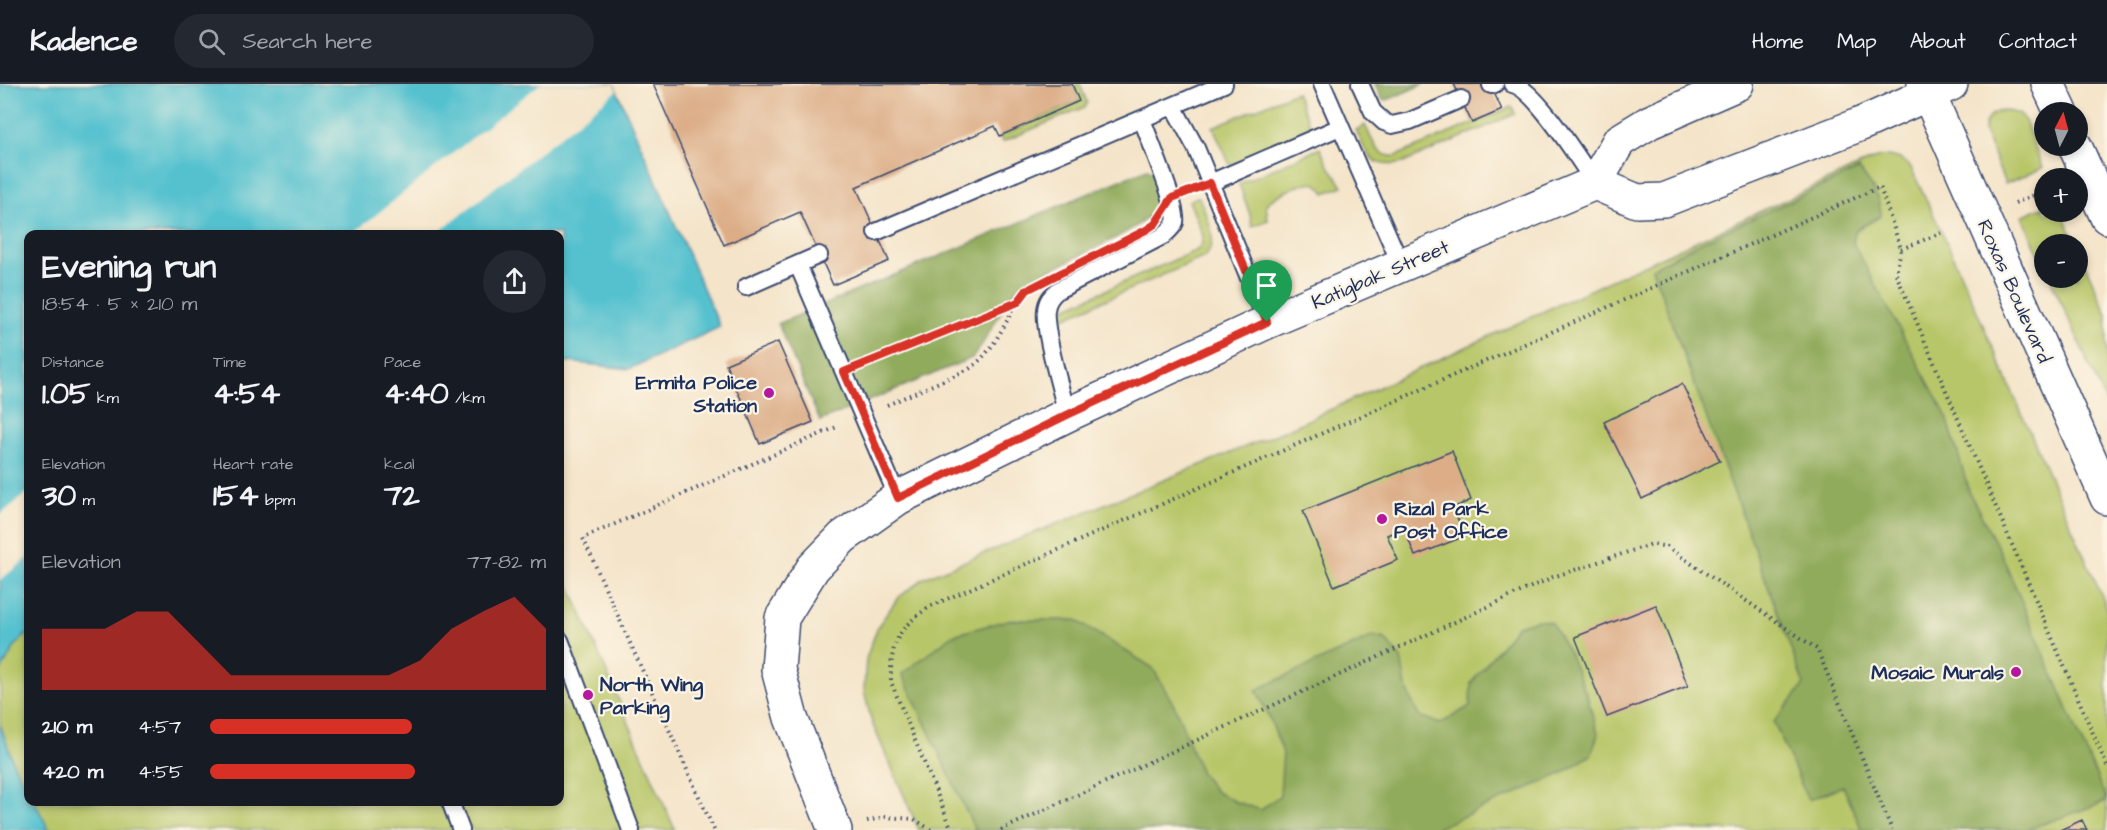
<!DOCTYPE html>
<meta charset="utf-8">
<style>
body{margin:0;font-family:"Architects Daughter",sans-serif;background:#242831;color:#f1f3f6;height:100vh;display:flex;flex-direction:column;font-size:22px;white-space:nowrap}
*{box-sizing:border-box;margin:0}
p{font-size:20px;color:#9ea1a6}
.icon{flex:none;width:33px;height:33px;fill:none;stroke:currentColor;stroke-width:2;stroke-linecap:round;stroke-linejoin:round}
.map{position:relative;flex:1;overflow:hidden}
.panel{position:absolute;left:24px;top:146px;width:540px;height:576px;display:flex;flex-direction:column;background:#171b24;border-radius:12px;box-shadow:0 3px 9px #0003}
.panel>*{flex:none}
.needle{width:39px;rotate:6deg}
.buttons{position:absolute;left:2034px;top:18px;display:grid;gap:12px}
.buttons a{display:grid;place-items:center;width:54px;height:54px;border-radius:50%;background:#171b24;box-shadow:0 3px 9px #0003;font-size:30px}
.pin{position:absolute;display:grid;place-items:center;width:51px;height:51px;color:#fff;margin:-62px -26px;border-radius:50% 50% 50% 0;rotate:-45deg;box-shadow:0 0 6px #0007}
.pin .icon{rotate:45deg}
.round{display:grid;place-items:center;flex:none;width:63px;height:63px;border-radius:32px;background:#242831}
.headline{display:flex;align-items:center;justify-content:space-between;height:102px;padding:0 18px}
h1{font-size:33px;font-weight:700;line-height:45px}
.metrics{display:grid;grid-template-columns:repeat(3,1fr);gap:9px;height:102px;padding:6px 18px}
.metrics div{display:grid;align-content:center}
.metrics b{font-size:30px;font-weight:700}
.metrics small{font-size:16px;font-weight:400}
.metrics p{font-size:16px}
.chart{height:168px;padding:12px 18px}
.chart p{display:flex;justify-content:space-between}
.chart svg{width:100%;height:108px;margin-top:6px;fill:#d93025;opacity:.7}
ul{padding:0 18px;list-style:none;font-size:20px}
li{display:grid;grid-template-columns:96px 72px 1fr;align-items:center;height:45px}
li i{height:15px;border-radius:8px;background:#d93025}
header{display:flex;align-items:center;gap:36px;box-sizing:border-box;height:84px;padding:0 30px;background:#171b24;border-bottom:2px solid #363941}
header strong{font-size:28px}
nav{display:flex;gap:33px;margin-inline-start:auto;font-size:21px}
.search{width:420px;height:54px;background:#242831;display:flex;align-items:center;gap:15px;box-sizing:border-box;padding:0 21px;border-radius:33px;color:#9ea1a6;font-size:22px}
.map>svg:first-child{display:block}
.green{fill:#b7c668;stroke:#697a63;stroke-width:1.5}
.forest{fill:#91ab5c;stroke:#566d5d;stroke-width:1.5}
.water{fill:#55c1cf;stroke:#387896;stroke-width:1.5}
.pier{fill:#f4e4c9}
.building{fill:#dcad87}
.lines{fill:none;stroke-linecap:round;stroke-linejoin:round}
.service-casing{stroke:#3c4a6e;stroke-width:20}
.minor-casing{stroke:#3c4a6e;stroke-width:36}
.primary-casing{stroke:#3c4a6e;stroke-width:36}
.trunk-casing{stroke:#3c4a6e;stroke-width:36}
.path{stroke:#3c4a6e;stroke-width:4;stroke-dasharray:1.5 4.5;stroke-linecap:butt}
.service{stroke:#fff;stroke-width:16}
.minor{stroke:#fff;stroke-width:33}
.primary{stroke:#fff;stroke-width:33}
.trunk{stroke:#fff;stroke-width:33}
.route-casing{stroke:#fff;stroke-width:12}
.route{stroke:#d93025;stroke-width:8}
.poi-dot{fill:#b5179e;stroke:#fcf5e5;stroke-width:2}
.labels{text-anchor:middle;stroke-width:4.5;stroke-linejoin:round;paint-order:stroke}
.street-label{font-size:20px;fill:#1b2f5e;stroke:#fcf5e5}
.poi-label{font-size:20px;font-weight:bold;fill:#1b2f5e;stroke:#fcf5e5;text-anchor:end}
</style>
<header>
<strong>Kadence</strong>
<div class="search"><svg class="icon" aria-label="search" viewBox="0 0 24 24"><circle cx="10" cy="10" r="6"/><path d="M15 15l6 6"/></svg>Search here</div>
<nav><a>Home</a><a>Map</a><a>About</a><a>Contact</a></nav>
</header>
<div class="map">
<svg width="2107" height="746" viewBox="0 0 2107 746">
<rect width="100%" height="100%" fill="#fcf5e5"/>
<filter id="ink" filterUnits="userSpaceOnUse"><feTurbulence type="fractalNoise" baseFrequency=".0167" numOctaves="2"/><feDisplacementMap in="SourceGraphic" scale="12" xChannelSelector="R" yChannelSelector="G"/><feConvolveMatrix kernelMatrix="1 2 1 2 8 2 1 2 1" color-interpolation-filters="sRGB"/></filter>
<filter id="wash" filterUnits="userSpaceOnUse"><feTurbulence type="fractalNoise" baseFrequency=".008" numOctaves="4" result="noise"/><feDisplacementMap in="SourceGraphic" scale="24" xChannelSelector="R" yChannelSelector="G"/><feGaussianBlur stdDeviation="1.35" result="paint"/><feColorMatrix in="noise" values="0 0 0 0 0 0 0 0 0 0 0 0 0 0 0 0 0 1.4 0 .05"/><feComposite in="paint" operator="in"/></filter>
<g filter="url(#wash)">
<rect width="100%" height="100%" fill="#f4e4c9"/>
<!-- green -->
<path class="green" d="M 1072,0 L 1080,0 L 1087,19 L 1085,23 L 1002,58 L 1000,52 L 1079,17 Z
M 1296,8 L 1312,46 L 1230,81 L 1213,43 Z
M 1511,23 L 1513,24 L 1515,30 L 1403,79 C 1372,86 1367,71 1356,46 L 1365,41 C 1373,56 1376,74 1396,72 Z
M 2003,26 L 2019,30 L 2025,37 L 2043,84 L 2005,100 L 1984,47 C 1985,35 1991,29 2003,26 Z
M 1320,64 L 1328,81 L 1343,102 L 1325,109 C 1322,105 1319,100 1314,99 C 1306,96 1270,114 1266,121 L 1268,136 L 1252,143 L 1250,131 L 1239,100 Z
M 1888,72 L 1900,75 L 1910,82 L 1948,161 L 2107,524 L 2107,746 L 919,746 L 872,639 L 864,607 L 866,575 L 878,542 L 898,514 L 924,494 L 1284,347 L 1876,74 Z
M 1199,113 C 1206,132 1221,155 1205,173 L 1059,236 L 1056,228 L 1197,166 L 1201,162 L 1203,152 L 1189,117 L 1197,113 Z
M 2044,122 L 2044,128 L 2062,128 L 2076,160 L 2044,160 L 2044,182 L 2022,132 Z
M 2078,164 L 2107,231 L 2107,320 L 2050,194 L 2078,194 Z
M 560,480 L 675,746 L 49,746 L 34,717 L 560,717 Z
M 28,549 L 28,706 L 14,681 L 0,640 L 0,588 L 15,562 Z"/>
<!-- forest -->
<path class="forest" d="M 1375,0 L 1424,0 L 1387,16 L 1382,15 Z
M 1147,85 L 1152,87 C 1157,94 1164,107 1161,116 C 1153,146 1049,182 1021,201 C 1000,221 991,252 972,274 L 820,337 L 778,240 Z
M 1859,85 C 1871,100 1880,113 1881,132 L 1856,146 L 1853,159 L 1947,333 L 1970,410 L 2001,469 L 2107,717 L 2026,746 L 1862,746 L 1843,702 L 1808,716 L 1774,638 L 1804,601 L 1652,184 L 1697,160 Z
M 1008,536 L 1076,536 L 1153,584 L 1176,625 L 1201,689 L 1216,708 L 1236,718 L 1261,726 L 1280,711 L 1283,669 L 1270,635 L 1256,606 L 1373,552 L 1385,555 L 1401,574 L 1406,603 L 1418,631 L 1440,640 L 1470,622 L 1471,599 L 1517,542 L 1537,536 L 1551,538 L 1570,571 L 1587,612 L 1598,650 L 1591,671 L 1561,690 L 1432,746 L 975,746 L 902,590 L 953,551 Z"/>
<!-- water -->
<path class="water" d="M 0,0 L 614,0 L 720,243 L 629,285 L 560,277 L 560,150 L 28,150 L 28,549 L 15,562 L 0,588 Z
M 0,640 L 14,681 L 28,706 L 28,717 L 34,717 L 49,746 L 0,746 Z"/>
<!-- pier -->
<path class="pier" d="M 540,0 L 614,0 L 617,7 L 436,150 L 352,150 Z
M 28,408 L 28,474 L 0,496 L 0,431 Z"/>
<g id="blocks">
<!-- building -->
<path class="building" d="M 653,0 L 1072,0 L 1079,17 L 1000,52 L 995,42 L 856,103 L 889,177 L 833,201 L 800,128 L 724,161 Z
M 1454,0 L 1490,0 L 1502,26 L 1472,39 Z
M 778,258 L 813,338 L 760,360 L 726,280 Z
M 1682,300 L 1720,377 L 1642,415 L 1604,338 Z
M 1452,367 L 1471,416 L 1453,424 L 1465,452 L 1415,472 L 1404,444 L 1387,451 L 1398,476 L 1334,502 L 1303,427 Z
M 1656,521 L 1688,602 L 1607,633 L 1575,553 Z
M 2082,736 L 2087,746 L 2060,746 Z"/>
</g>
</g>
<g filter="url(#ink)">
<use href="#blocks" fill-opacity="0" stroke="#3c4a6e" stroke-width="1.5"/>
<g class="lines">
<!-- service casing -->
<g class="service-casing">
<path id="service" d="M 1322,0 L 1401,181
M 1360,0 L 1373,28 L 1384,38 L 1392,41 L 1410,37 L 1461,15
M 1512,0 C 1535,4 1580,78 1595,99
M 1491,1 L 1495,0
M 1173,22 L 1196,64 L 1267,238
M 1210,99 L 1340,43
M 876,148 L 1224,0
M 798,181 L 898,414
M 746,203 L 819,171
M 1067,331 C 1062,308 1043,246 1046,226 C 1047,217 1051,212 1058,206 L 1163,152 C 1167,148 1173,144 1175,138 C 1179,125 1148,53 1142,35
M 560,556 L 631,746
M 450,717 L 461,746"/>
</g>
<!-- minor casing -->
<g class="minor-casing">
<path id="minor" d="M 1595,99 L 1637,117 L 1664,116 L 1861,40 L 1928,10
M 835,746 L 791,634 L 778,585 L 782,534 L 813,484 L 843,453 L 898,414 L 1067,331 L 1267,238 L 1595,99 L 1619,57 L 1650,38 L 1737,0"/>
</g>
<!-- primary casing -->
<g class="primary-casing">
<path id="primary" d="M 1928,10 L 1951,0"/>
</g>
<!-- trunk casing -->
<g class="trunk-casing">
<path id="trunk" d="M 1924,0 L 2107,414
M 2048,0 L 2061,28
M 2075,62 L 2107,133"/>
</g>
<!-- path -->
<path class="path" d="M 2015,119 L 2044,107
M 1901,165 L 1941,149
M 869,278 L 1017,218
M 887,321 L 969,285 C 993,269 1004,240 1019,216
M 867,737 L 885,733 L 914,735 L 931,746
M 714,746 L 583,454 L 839,342
M 952,746 L 891,598 C 890,559 898,543 931,522 L 1880,103 L 1901,165 L 1896,190 L 2107,682
M 1001,746 L 1553,493 L 1652,460 L 1667,463 L 1817,565 L 1892,746"/>
<!-- service -->
<use href="#service" class="service"/>
<!-- minor -->
<use href="#minor" class="minor"/>
<!-- primary -->
<use href="#primary" class="primary"/>
<!-- trunk -->
<use href="#trunk" class="trunk"/>
</g>
</g>
<g class="lines" filter="url(#ink)">
<!-- route casing -->
<g class="route-casing">
<path id="route" d="M 1210,99 L 1267,238 L 1067,331 L 898,414 L 844,288 L 1018,218 L 1027,206 L 1146,146 L 1155,140 L 1172,114 Z"/>
</g>
<!-- route -->
<use href="#route" class="route"/>
</g>
<!-- markers -->
<g class="poi-dot">
<circle cx="769" cy="309" r="6"/>
<circle cx="1382" cy="435" r="6"/>
<circle cx="2016" cy="588" r="6"/>
<circle cx="588" cy="611" r="6"/>
</g>
<g class="labels">
<!-- street labels -->
<g class="street-label">
<text transform="translate(1380 190) rotate(-23)" y="7">Katigbak Street</text>
<text transform="translate(2015 207) rotate(66)" y="7">Roxas Boulevard</text>
</g>
<!-- poi labels -->
<g class="poi-label">
<text x="757" y="305">Ermita Police<tspan x="757" dy="23">Station</tspan></text>
<text x="1394" y="431" text-anchor="start">Rizal Park<tspan x="1394" dy="23">Post Office</tspan></text>
<text x="2004" y="595">Mosaic Murals</text>
<text x="600" y="607" text-anchor="start">North Wing<tspan x="600" dy="23">Parking</tspan></text>
</g>
</g>
</svg>
<div class="buttons">
<a><svg class="needle" viewBox="-14 -14 28 28"><path d="M0-13l5 13h-10z" fill="#e53935"/><path d="M0 13l5-13h-10z" fill="#9ea1a6"/></svg></a>
<a>+</a>
<a>−</a>
</div>
<div class="pin" style="left:1267px;top:238px;background:#1e9e55"><svg class="icon" aria-label="arrive" viewBox="0 0 24 24"><path d="M6 21V4h12l-3 4 3 4H6"/></svg></div>
<section class="panel">
<div class="headline"><div><h1>Evening run</h1><p>18:54 · 5 × 210 m</p></div><a class="round"><svg class="icon" aria-label="share" viewBox="0 0 24 24"><path d="M12 15V3M7 8l5-5 5 5M5 13v7h14v-7"/></svg></a></div>
<div class="metrics">
<div><p>Distance</p><b>1.05<small> km</small></b></div>
<div><p>Time</p><b>4:54</b></div>
<div><p>Pace</p><b>4:40<small> /km</small></b></div>
</div>
<div class="metrics">
<div><p>Elevation</p><b>30<small> m</small></b></div>
<div><p>Heart rate</p><b>154<small> bpm</small></b></div>
<div><p>kcal</p><b>72</b></div>
</div>
<div class="chart"><p><span>Elevation</span>77–82 m</p>
<svg viewBox="0 0 160 44" preserveAspectRatio="none"><path d="M0 44V19L10 19L20 19L30 12L40 12L50 25L60 38L70 38L80 38L90 38L100 38L110 38L120 32L130 19L140 12L150 6L160 19V44z"/></svg>
</div>
<ul>
<li><b>210 m</b>4:57<i style="width:60%"></i></li>
<li><b>420 m</b>4:55<i style="width:61%"></i></li>
</ul>
</section>
</div>
